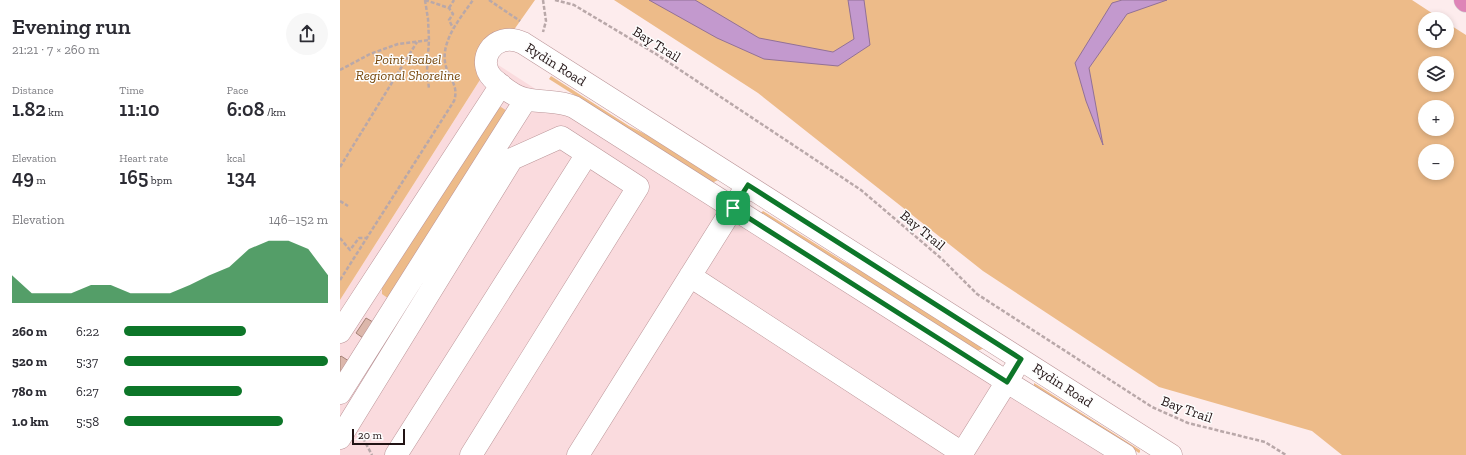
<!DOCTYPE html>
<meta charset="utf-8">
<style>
body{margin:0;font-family:"Zilla Slab",serif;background:#f7f7f7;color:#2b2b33;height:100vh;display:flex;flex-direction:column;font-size:15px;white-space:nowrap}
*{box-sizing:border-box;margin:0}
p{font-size:13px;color:#7c7c81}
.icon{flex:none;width:22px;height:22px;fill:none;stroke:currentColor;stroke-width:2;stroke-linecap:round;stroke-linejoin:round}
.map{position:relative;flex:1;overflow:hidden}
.side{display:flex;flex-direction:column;background:#fff;width:340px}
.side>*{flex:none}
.controls{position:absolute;left:1078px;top:12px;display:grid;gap:8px}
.controls a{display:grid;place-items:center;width:36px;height:36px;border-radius:50%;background:#fff;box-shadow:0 2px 6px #0003;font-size:20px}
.scale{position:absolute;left:12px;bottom:10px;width:53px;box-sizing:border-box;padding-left:4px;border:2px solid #211314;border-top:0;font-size:11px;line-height:14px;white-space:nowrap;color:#211314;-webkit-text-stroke:3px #fdfdfd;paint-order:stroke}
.pin{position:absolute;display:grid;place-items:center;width:34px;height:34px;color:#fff;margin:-17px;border-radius:8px;box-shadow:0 2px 6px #0006}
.round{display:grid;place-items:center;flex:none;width:42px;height:42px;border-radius:21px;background:#f7f7f7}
.summary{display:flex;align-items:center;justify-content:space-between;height:68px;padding:0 12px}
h1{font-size:22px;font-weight:600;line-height:30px}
.metrics{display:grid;grid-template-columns:repeat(3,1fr);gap:6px;height:68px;padding:4px 12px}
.metrics div{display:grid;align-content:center}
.metrics b{font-size:20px;font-weight:600}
.metrics small{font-size:11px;font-weight:400}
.metrics p{font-size:11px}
.chart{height:112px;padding:8px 12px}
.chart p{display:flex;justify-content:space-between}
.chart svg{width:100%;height:72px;margin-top:4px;fill:#0d7629;opacity:.7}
ul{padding:0 12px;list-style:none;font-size:13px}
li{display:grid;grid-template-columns:64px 48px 1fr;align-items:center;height:30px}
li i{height:10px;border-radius:5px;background:#0d7629}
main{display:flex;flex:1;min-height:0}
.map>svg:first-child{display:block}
.built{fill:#fadbde}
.green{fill:#edbb89;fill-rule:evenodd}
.water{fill:#c399ce;stroke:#927196}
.building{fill:#dcb7ab;stroke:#a48175}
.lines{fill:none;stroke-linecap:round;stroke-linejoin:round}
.minor-casing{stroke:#bb9598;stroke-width:23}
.highway-casing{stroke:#d3d0d0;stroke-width:23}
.path{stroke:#b9a8a9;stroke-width:2.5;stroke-dasharray:4 2;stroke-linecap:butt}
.minor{stroke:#fff;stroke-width:22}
.highway{stroke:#de84b7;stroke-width:22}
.route-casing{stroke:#fff;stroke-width:8}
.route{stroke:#0d7629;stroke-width:5}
.labels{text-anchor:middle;stroke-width:3;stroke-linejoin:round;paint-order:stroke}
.street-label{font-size:14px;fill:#211314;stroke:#fdfdfd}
.park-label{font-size:14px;font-style:italic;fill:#78490d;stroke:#fdfdfd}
</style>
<main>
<section class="side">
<div class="summary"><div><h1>Evening run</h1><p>21:21 · 7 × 260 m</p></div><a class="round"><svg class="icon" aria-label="share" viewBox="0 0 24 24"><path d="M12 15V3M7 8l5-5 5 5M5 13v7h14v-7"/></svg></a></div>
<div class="metrics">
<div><p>Distance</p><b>1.82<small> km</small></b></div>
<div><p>Time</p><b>11:10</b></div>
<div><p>Pace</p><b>6:08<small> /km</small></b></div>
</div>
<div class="metrics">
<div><p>Elevation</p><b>49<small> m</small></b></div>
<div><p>Heart rate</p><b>165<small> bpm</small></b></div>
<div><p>kcal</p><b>134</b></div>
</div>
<div class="chart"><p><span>Elevation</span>146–152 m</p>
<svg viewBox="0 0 160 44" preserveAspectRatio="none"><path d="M0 44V27L10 38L20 38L30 38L40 33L50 33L60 38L70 38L80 38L90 33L100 27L110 22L120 11L130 6L140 6L150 11L160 27V44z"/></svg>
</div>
<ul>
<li><b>260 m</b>6:22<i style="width:60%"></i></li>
<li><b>520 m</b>5:37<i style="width:100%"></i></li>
<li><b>780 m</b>6:27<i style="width:58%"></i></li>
<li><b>1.0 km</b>5:58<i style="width:78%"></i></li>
</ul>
</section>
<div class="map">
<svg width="1126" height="455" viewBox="0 0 1126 455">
<rect width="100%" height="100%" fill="#fdeced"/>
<!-- built -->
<path class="built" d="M 152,61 L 763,455 L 0,455 L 0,300 Z"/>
<!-- green -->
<path class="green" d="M 0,0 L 195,0 L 152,61 L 0,300 Z
M 274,0 L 1072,0 L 1101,19 L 1085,19 L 1085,41 L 1107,41 L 1107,23 L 1126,35 L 1126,455 L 1002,455 L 972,431 L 819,387 L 643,271 L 418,93 ZM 1085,63 L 1107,63 L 1107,85 L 1085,85 ZM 1085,107 L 1107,107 L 1107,129 L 1085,129 ZM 1085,151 L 1107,151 L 1107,173 L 1085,173 Z
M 211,76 L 289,126 L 335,149 L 378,180 L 374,182 L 372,182 L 209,79 Z
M 161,107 L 167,111 L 49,299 L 42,294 L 42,288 L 158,108 Z
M 423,211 L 503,261 L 537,279 L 644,348 L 640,350 L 637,350 L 421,213 Z
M 694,383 L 800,450 L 800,452 L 799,453 L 694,386 Z"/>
<!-- water -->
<path class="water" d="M 309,0 L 355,0 L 419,38 L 493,52 L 514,39 L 508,0 L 524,0 L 530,45 L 498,66 L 424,59 L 377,38 Z
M 782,0 L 827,0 L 787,14 L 749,68 L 763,145 L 746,101 L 735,63 L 772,3 Z"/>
<!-- building -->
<path class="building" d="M 26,318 L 33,322 L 23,338 L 16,333 Z
M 1,356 L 12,363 L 0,377 L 0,357 Z"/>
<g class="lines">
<!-- minor casing -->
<g class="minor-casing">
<path id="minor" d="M 350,276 L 622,453
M 0,332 L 161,85
M 0,393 L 186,99
M 0,438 L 172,159 L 221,137 L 298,187 L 131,455
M 56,455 L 247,154
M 238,455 L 401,195
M 621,455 L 674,370
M 785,455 L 667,382 L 234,107 C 219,100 202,103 186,99 C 175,97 165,89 157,82 C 132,64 153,29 183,43 L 831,455"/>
</g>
<!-- highway casing -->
<g class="highway-casing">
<path id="highway" d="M 1125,0 L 1126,1"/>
</g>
<!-- path -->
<path class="path" d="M 85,0 L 88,19 L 89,40 L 87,70 L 89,89
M 85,0 L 109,8 L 113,14 L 109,20 L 113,28
M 149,0 L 180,21
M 203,0 L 206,21 L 203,32
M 215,0 L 234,5 L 316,54 L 521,190 L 602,259 L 637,294 L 812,407 L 848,423 L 925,442 L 946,455
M 109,8 L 114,0
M 0,70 L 30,54 L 58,44 L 89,40
M 0,167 L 77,42
M 0,201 L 8,206
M 0,238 L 10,250 L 19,238 L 27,238
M 0,280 L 114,101 C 118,89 113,83 108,72 C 96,46 119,20 133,0
M 23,438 L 32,455"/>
<!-- minor -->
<use href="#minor" class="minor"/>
<!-- highway -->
<use href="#highway" class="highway"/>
</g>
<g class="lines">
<!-- route casing -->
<g class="route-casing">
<path id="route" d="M 408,185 L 681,359 L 667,382 L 393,208 Z"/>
</g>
<!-- route -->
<use href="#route" class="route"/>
</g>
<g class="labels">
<!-- street labels -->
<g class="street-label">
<text transform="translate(317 44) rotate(32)" y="5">Bay Trail</text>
<text transform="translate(216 64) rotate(32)" y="5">Rydin Road</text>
<text transform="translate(583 230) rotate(40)" y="5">Bay Trail</text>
<text transform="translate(723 385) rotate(33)" y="5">Rydin Road</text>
<text transform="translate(847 409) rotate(20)" y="5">Bay Trail</text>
</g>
<!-- park labels -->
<g class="park-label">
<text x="68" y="64">Point Isabel<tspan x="68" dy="16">Regional Shoreline</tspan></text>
</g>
</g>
</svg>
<div class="controls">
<a><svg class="icon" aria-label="locate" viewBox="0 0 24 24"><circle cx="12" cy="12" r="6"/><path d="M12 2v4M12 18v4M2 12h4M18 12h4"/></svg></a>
<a><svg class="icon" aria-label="layers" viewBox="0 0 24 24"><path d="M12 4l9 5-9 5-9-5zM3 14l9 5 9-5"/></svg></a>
<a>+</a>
<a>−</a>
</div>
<div class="scale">20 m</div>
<div class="pin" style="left:393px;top:208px;background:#1e9e55"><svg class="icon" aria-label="arrive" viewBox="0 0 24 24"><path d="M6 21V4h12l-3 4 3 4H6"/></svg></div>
</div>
</main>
